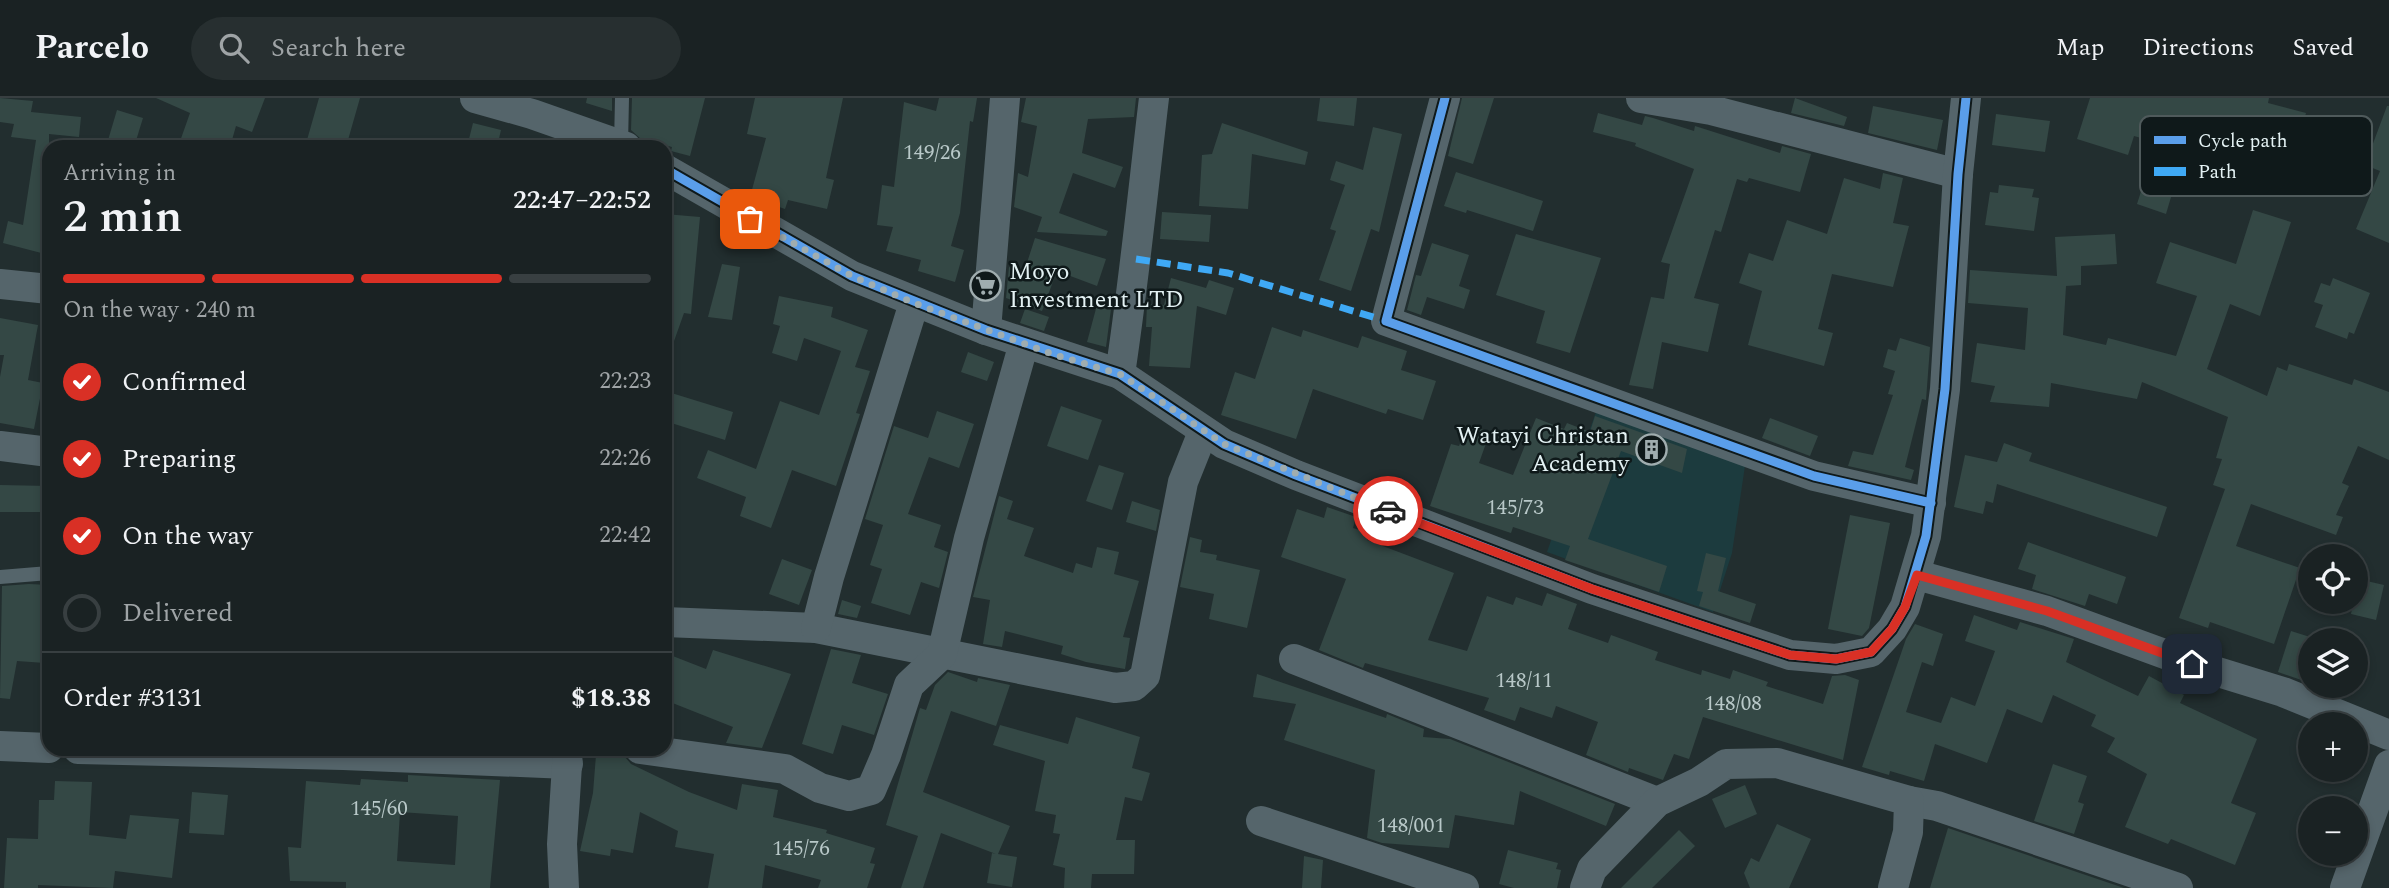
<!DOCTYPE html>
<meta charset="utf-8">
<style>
:root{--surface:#1a2223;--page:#272f30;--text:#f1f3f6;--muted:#9fa4a6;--line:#383f41;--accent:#d93025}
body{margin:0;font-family:Spectral,serif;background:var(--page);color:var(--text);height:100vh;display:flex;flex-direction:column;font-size:26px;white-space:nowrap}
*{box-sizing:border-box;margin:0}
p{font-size:23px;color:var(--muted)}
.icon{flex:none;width:38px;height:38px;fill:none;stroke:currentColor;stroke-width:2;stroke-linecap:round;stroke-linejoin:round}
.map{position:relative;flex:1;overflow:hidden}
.details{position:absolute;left:42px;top:42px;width:630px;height:616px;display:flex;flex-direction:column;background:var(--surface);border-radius:21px;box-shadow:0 4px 10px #0003,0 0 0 2px var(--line)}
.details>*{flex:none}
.tools{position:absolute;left:2298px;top:446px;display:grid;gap:14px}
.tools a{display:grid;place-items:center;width:70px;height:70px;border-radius:50%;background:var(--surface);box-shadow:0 4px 10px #0003,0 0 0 2px var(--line);font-size:35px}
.pin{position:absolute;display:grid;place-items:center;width:60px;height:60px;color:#fff;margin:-30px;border-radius:14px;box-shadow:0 4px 10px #0006}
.courier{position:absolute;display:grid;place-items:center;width:70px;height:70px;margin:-35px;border:5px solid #d93025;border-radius:50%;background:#fff;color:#222;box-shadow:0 2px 9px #0007}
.head em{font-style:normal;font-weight:600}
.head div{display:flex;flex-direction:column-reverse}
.head{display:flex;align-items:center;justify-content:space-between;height:119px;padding:0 21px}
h1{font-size:46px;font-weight:600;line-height:52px}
.bar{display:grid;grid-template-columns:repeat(4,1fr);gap:10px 7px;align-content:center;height:84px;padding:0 21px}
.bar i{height:9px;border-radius:5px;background:var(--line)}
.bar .current{background:var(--accent)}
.bar p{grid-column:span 4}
.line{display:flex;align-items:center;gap:18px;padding:0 21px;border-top:2px solid var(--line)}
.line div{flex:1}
ol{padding:0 21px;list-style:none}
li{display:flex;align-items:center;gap:21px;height:77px}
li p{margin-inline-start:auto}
li .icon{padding:7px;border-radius:50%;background:var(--accent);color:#fff;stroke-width:4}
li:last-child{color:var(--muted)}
li i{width:38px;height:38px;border:4px solid var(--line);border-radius:50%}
header{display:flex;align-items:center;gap:42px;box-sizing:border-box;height:98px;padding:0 35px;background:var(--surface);border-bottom:2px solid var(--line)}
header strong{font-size:33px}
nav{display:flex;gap:38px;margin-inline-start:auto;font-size:24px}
.search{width:490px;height:63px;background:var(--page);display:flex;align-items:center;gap:18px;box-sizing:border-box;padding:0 24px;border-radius:38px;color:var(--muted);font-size:26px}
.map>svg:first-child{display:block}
.built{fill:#1c3b3e}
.building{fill:#344845;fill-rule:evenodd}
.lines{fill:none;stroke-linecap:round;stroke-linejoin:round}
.service{stroke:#55656b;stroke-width:14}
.minor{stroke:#55656b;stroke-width:30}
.quiet{stroke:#3fa9f5;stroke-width:7;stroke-dasharray:14 7;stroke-linecap:butt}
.cycleway-casing{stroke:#0f191a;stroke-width:13}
.cycleway{stroke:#5a9eea;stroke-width:9}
.done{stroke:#a0adaf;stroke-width:7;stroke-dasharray:0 12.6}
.route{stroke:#d93025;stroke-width:9}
.labels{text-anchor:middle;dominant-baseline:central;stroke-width:5;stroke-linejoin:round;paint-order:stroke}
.number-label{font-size:21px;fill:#b8c8c8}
.poi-label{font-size:24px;fill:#e4f2f4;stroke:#0f191a;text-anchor:start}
.key{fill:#0f191a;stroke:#4f5a5b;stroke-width:2}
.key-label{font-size:19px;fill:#e4f2f4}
</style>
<header>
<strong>Parcelo</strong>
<div class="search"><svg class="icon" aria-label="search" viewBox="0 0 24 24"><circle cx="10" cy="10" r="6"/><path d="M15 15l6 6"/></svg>Search here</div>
<nav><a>Map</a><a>Directions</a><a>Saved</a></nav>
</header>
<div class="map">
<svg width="2389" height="790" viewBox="0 0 2389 790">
<rect width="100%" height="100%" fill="#222e2f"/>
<path class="built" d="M1597,311L1745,368L1732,455L1713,514L1547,454Z"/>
<g class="building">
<path d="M0,0L33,3L31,14L81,19L79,39L49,36V157L3,145L8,123L23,127L36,42L11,39L14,26L0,24Z"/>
<path d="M156,0H265L252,34L236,28L230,49H178L190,15Z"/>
<path d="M319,0H360L346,49H305Z"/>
<path d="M587,0H612V13L586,5Z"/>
<path d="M632,0H705L690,58L671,53L672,49L641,41L631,32Z"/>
<path d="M755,0H843L826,80L834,82L827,111L788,102L785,111L750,99L766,40L747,36Z"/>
<path d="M939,0H977L973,24L970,23L960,115L951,148L964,152L955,184L918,173L921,162L886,153L893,129L877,127L882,87L894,89L904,4L936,13Z"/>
<path d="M1026,0H1136L1134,19L1088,21L1082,55L1123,69L1115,90L1073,75L1059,115L1108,133L1106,138L1037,134L1042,119L1014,109L1018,75L1028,79L1037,28L1021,24Z"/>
<path d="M1320,0H1357L1354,28L1317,23Z"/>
<path d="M1462,0H1494L1473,66L1448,58Z"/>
<path d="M1795,0L1847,19L1844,28L1791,15Z"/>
<path d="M2090,0H2269L2268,5L2306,15L2300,37L2308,39L2299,76L2181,47L2180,51L2134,38L2128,57L2077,41Z"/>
<path d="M1873,8L1943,22L1937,52L1868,35Z"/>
<path d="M2387,8H2389V145L2356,131L2380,73L2365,67Z"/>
<path d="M117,12L143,20L134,49H106Z"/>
<path d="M1598,15L1642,27L1645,18L1653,20L1694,33L1695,28L1780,55L1782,48L1811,56L1800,94L1749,80L1747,84L1737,81L1721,134L1715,132L1694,200L1719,206L1708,254L1662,244L1653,291L1629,287L1651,199L1664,201L1670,166L1661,164L1694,71L1635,48L1636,45L1593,34Z"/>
<path d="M1996,16L2050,23L2045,54L1992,47Z"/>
<path d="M473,25L501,32L497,49H467Z"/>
<path d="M1222,25L1308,54L1305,67L1252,56L1248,111L1199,108L1202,57L1212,56Z"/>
<path d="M1373,29L1402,36L1379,134L1371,131L1351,193L1319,182L1336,133L1330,131L1345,87L1330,82L1336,63L1363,72Z"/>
<path d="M1456,74L1543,103L1533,133L1467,112L1466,115L1444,108Z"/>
<path d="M1883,75L1903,80L1893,125L1909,128L1893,189L1832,176L1818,231L1833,235L1824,268L1748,247L1762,193L1739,185L1749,155L1773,163L1787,122L1827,136L1844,80L1880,91Z"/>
<path d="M2145,81L2174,89L2166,116L2137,106Z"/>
<path d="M1999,87L2034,91L2032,99L2039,100L2034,133L1985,127L1990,94L1998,95Z"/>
<path d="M2253,112L2291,124L2260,218L2230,206L2207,271L2267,298L2277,269L2287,273L2289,266L2352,287L2354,281L2389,294V362L2358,348L2342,385L2349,388L2336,417L2343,419L2336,437L2251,406L2236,448L2300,470L2274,546L2210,524L2208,530L2179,520L2225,391L2213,387L2222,361L2216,360L2228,319L2142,284L2137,301L2051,285L2049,309L1990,304L1995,288L1971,284L1977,245L2025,252L2028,210L1968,205L1970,172L2057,178L2055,139L2115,136L2117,166L2081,168V187L2066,188L2063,237L2106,247L2108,240L2176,258L2197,198L2156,185L2170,144L2236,166Z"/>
<path d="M1162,114L1211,117L1209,144L1160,141Z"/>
<path d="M665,116L700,119L691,216L684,215L668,260H665Z"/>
<path d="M1516,136L1601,160L1570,255L1536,245L1545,213L1496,197Z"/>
<path d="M1035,140L1106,161L1097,188L1057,173L1042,213L1006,200L1009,169L1024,174Z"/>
<path d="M1432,145L1469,157L1459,188L1470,192L1464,211L1427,199L1421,217L1407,212L1416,177L1421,178Z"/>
<path d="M722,166L740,169L732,222L708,219Z"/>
<path d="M1171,180L1206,190L1209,182L1234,190L1226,217L1197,208L1190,270L1149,268L1152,229H1146L1147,206L1164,207Z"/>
<path d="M2333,180L2370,195L2354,236L2349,234L2347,241L2315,229L2323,207L2314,204L2321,185L2330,188Z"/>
<path d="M779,198L833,209L831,219L868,232L855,269L870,273L856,315L860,316L836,388L792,372L771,430L740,418L746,399L697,380L708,352L756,371L780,303L819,317L841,253L804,240L797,263L772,255L780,228L773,226Z"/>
<path d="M1097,207L1111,211L1106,249L1087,244Z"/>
<path d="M1025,211L1049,219L1044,233L1020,225Z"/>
<path d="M0,220L38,227L28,282L43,285L34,331L0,325V279L4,257H0Z"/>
<path d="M1272,229L1301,239L1303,232L1358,250L1362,238L1407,253L1401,272L1436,283L1423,322L1388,311L1386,316L1313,291L1296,341L1221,317L1235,274L1255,281Z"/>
<path d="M1900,240L1930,249L1926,302L1922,301L1905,369L1914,372L1911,382L1848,368L1853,353L1873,357L1893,297L1888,296L1895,273L1883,269L1888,251L1896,253Z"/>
<path d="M968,254L994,264L987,283L961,274Z"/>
<path d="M665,293L733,314L725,342L665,323Z"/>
<path d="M1061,308L1102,322L1088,362L1047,348Z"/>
<path d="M937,313L974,326L959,370L929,359L908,416L941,427L934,449L948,454L939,490L921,484L910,517L871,505L882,471L870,467L883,427L865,421L894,328L928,340Z"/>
<path d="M1595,318L1687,351L1682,375L1621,353L1588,441L1667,468L1659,494L1565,462L1570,448L1513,429L1511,435L1430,408L1451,346L1459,348L1467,327L1490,334L1479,365L1513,377L1536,320L1564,331L1567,325L1590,334Z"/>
<path d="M1770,320L1818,338L1810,358L1762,340Z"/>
<path d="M2004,345L2032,355L2029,363L2167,409L2157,439L1997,386L1993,405L1986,403L1983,416L1954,409L1965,357L1997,364Z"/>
<path d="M1099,367L1124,375L1112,412L1086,403Z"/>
<path d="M0,387L49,388V414H0Z"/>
<path d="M999,398L1013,403L1007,421L1034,430L1024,458L1073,475L1076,465L1092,470L1097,449L1119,454L1114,476L1139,483L1123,539L1130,540L1125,571L1086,564L1061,556L1063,548L1005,533L1002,549L983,546L990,502L973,499Z"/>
<path d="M1132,403L1160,412L1156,433L1126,424Z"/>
<path d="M1327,409L1356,419L1353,430L1369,435L1367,442L1454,475L1428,542L1467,553L1487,498L1513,507L1516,499L1542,508L1547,495L1577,506L1568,531L1608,545L1611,537L1658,554L1655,562L1701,577L1702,572L1730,581L1733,572L1768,584L1766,588L1823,606L1832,578L1845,577L1859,582L1843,662L1703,619L1689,661L1674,656L1663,682L1629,670L1628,674L1586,657L1598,624L1556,608L1552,620L1520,609L1515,623L1484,612L1489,600L1365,565L1363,570L1319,552L1346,481L1281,459L1297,411L1324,420Z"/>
<path d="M1850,417L1890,425L1869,530L1862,538L1828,531Z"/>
<path d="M1190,439L1202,442L1200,454L1217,457L1216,462L1260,472L1247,530L1209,521L1214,496L1180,489Z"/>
<path d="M2028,444L2126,479L2117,506L2089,496L2085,508L2032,491L2036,477L2018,471Z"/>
<path d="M1706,455L1726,460L1718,493L1756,506L1750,525L1699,508L1703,494L1697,493Z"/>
<path d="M782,461L812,472L799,507L769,496Z"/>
<path d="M2358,481L2384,487L2376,522L2351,516Z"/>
<path d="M29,486L49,487L45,565L17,563L10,601L0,600L2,488Z"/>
<path d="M842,502L861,508L857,520L838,516Z"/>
<path d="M1974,517L2017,532L2020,524L2074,541L2066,564L2138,598L2149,578L2184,597L2180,605L2257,641L2231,705L2256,715L2235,767L2171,741L2168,746L2125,729L2147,676L2107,654L2115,640L2091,628L2096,617L2053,597L2042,625L2007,611L1987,665L1935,646L1924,683L1890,673L1889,677L1862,669L1906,541L1915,526L1943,536L1933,568L1922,564L1906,614L1941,625L1951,599L1975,608L1995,553L1965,543Z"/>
<path d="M2291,533L2310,539V585L2278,574Z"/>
<path d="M831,551L861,557L852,585L888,596L874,637L842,627L833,656L802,646Z"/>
<path d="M713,552L791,576L762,650L726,645L733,629L665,602V555L706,571Z"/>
<path d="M948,574L977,584L978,580L1010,587L996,628L951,613L923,694L1010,728L998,756L1017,759L1012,789L987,785L992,755L996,756L941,735L923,790H901L918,738L886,727L920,610L926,612L935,587Z"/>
<path d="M1257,576L1386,620L1387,616L1424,631L1423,639L1450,641L1615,706L1606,728L1520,693L1514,727L1455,717L1449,750L1382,745L1367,740L1375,672L1284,642L1296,606L1253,599Z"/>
<path d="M1076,619L1140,639L1132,670L1150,675L1142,703L1125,699L1116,742H1135L1134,776H1092L1091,790H1064L1065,770L1053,767L1060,736L1053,735L1056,717L1035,713L1045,663L993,647L1000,627L1068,646Z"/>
<path d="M596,657L625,659L631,666L689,694L737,712L742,686L778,692L773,719L827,732L826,735L875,750L870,765L875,766L867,790H818L821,782L765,767L762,790H708L714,756L675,749L678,733L640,714L633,755L611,751L610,758L580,753L593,695Z"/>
<path d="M2053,666L2087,678L2078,704L2084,706L2074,736L2034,723Z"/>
<path d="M408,677L500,682L490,790H346V784L290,783L288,749L301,750L306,683L360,687L361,681L408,684ZM400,714L458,718L455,767L397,763Z"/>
<path d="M55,683L92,684L89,737L126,741L130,717L179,721L172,780L115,773L113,790L38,787V790H4L7,740L38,741L39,702H54Z"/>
<path d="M1745,687L1757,716L1725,730L1712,701Z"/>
<path d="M192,694L228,697L224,737L189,735Z"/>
<path d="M1777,726L1811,741L1789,790H1750L1744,775L1751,760L1759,764Z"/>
<path d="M1948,730L2124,790H1930Z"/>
<path d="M1679,732L1695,748L1652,790H1621Z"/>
<path d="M1508,752L1558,765L1556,771L1561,772L1557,790H1514L1499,786Z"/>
<path d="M1304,758L1323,762L1321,790H1302Z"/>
</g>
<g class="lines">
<g class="service">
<path d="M621,47L622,0"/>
<path d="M0,479L49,475"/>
</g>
<g class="minor">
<path d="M475,0L532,16L626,49"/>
<path d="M1445,0L1386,223L1814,378L1931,405"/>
<path d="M1641,0L1711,12L1958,76"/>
<path d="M665,71L852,178L986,232L1120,276L1224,346L1296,377L1592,491L1790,557L1836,561L1871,554L1892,531L1905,509L1926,438L1945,291L1958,76L1966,0"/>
<path d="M0,186L49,191"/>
<path d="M986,232L1005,0"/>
<path d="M1120,276C1134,184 1143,92 1154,0"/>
<path d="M0,348L49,354"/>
<path d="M1917,477L2047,513L2192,566L2283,594L2389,637"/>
<path d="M665,524L816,530L1115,590L1134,588L1145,578L1183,384L1203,334"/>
<path d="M816,530L829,479L914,205"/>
<path d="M1294,561L1657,704"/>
<path d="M0,648L49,650"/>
<path d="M78,651L343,657L568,666"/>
<path d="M640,651L785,671L820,690L849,698L871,692L886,657L909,587L942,556L969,440L1024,245"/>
<path d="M1909,703L1937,708L2178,790"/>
<path d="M1261,723L1464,790"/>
<path d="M564,790L562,746L568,651"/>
<path d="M1585,790L1592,771L1657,704L1699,684L1726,666L1777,665L1909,703L1908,734L1893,790"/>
<path d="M2345,790L2389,667"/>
</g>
<path class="quiet" d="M1136,161L1228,175L1386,223"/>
<defs>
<g id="cycleway">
<path d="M1445,0L1386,223L1814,378L1931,405"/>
<path d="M665,71L852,178L986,232L1120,276L1224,346L1296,377L1592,491L1790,557L1836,561L1871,554L1892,531L1905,509L1926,438L1945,291L1958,76L1966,0"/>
</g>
</defs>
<use href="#cycleway" class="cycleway-casing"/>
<use href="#cycleway" class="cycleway"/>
</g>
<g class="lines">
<path class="done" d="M750,121L852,178L914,205L1055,257L1120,276L1224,346L1388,413"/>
<path class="route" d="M1388,413L1592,491L1790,557L1836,561L1871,554L1892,531L1905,509L1917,477L2047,513L2192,566"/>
</g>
<defs>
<symbol id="supermarket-ring" viewBox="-11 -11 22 22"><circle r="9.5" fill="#0f191a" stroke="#a0adaf" stroke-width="1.5"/><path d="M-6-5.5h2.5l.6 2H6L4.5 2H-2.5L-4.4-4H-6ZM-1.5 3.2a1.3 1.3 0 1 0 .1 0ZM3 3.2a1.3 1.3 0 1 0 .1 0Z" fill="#a0adaf"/></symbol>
<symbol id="building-ring" viewBox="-11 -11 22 22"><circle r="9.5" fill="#0f191a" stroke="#a0adaf" stroke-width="1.5"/><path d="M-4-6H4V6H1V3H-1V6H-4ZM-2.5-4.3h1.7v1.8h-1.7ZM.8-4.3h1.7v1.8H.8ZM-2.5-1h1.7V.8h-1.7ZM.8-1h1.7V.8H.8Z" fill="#a0adaf"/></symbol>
</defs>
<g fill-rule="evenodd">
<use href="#supermarket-ring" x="968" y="170" width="35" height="35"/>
<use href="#building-ring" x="1634" y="334" width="35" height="35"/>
</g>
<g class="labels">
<g class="number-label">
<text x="932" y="55">149/26</text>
<text x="1515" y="410">145/73</text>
<text x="1524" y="583">148/11</text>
<text x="1733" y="606">148/08</text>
<text x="379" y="711">145/60</text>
<text x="1411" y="728">148/001</text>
<text x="801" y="751">145/76</text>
</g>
<g class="poi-label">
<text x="1009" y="174">Moyo<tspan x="1009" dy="28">Investment LTD</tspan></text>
<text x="1629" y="338" text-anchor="end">Watayi Christan<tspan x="1629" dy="28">Academy</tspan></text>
</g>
</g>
<rect x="2140" y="18" width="232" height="80" rx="10" class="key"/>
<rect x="2154" y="38" width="32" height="8" fill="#5a9eea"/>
<rect x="2154" y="69" width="32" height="9" fill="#3fa9f5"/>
<g class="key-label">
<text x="2198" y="49">Cycle path</text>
<text x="2198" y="80">Path</text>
</g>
</svg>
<div class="tools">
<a><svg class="icon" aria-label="locate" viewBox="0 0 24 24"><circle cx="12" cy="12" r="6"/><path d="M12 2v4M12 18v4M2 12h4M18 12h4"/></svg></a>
<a><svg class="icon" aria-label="layers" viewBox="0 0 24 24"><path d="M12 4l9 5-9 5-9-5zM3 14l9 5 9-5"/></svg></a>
<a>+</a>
<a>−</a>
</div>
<div class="pin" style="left:750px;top:121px;background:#ea580c"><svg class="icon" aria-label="bag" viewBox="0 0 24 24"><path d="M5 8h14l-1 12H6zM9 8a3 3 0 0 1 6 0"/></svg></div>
<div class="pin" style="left:2192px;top:566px;background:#1f2937"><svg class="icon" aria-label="home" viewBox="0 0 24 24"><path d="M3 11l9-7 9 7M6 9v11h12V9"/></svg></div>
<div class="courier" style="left:1388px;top:413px"><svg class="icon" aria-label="car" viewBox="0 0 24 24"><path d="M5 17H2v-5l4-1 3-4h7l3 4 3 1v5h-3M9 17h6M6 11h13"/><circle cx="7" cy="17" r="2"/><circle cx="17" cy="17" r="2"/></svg></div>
<section class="details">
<div class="head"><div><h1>2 min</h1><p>Arriving in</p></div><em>22:47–22:52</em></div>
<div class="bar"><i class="current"></i><i class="current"></i><i class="current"></i><i></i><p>On the way · 240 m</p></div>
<ol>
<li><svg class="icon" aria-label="check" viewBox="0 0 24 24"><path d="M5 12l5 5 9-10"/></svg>Confirmed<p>22:23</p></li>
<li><svg class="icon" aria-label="check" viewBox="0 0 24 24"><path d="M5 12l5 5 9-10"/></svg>Preparing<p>22:26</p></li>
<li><svg class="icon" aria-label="check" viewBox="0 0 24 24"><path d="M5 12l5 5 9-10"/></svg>On the way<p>22:42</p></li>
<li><i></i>Delivered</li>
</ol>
<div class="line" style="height:91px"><div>Order #3131</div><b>$18.38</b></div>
</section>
</div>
